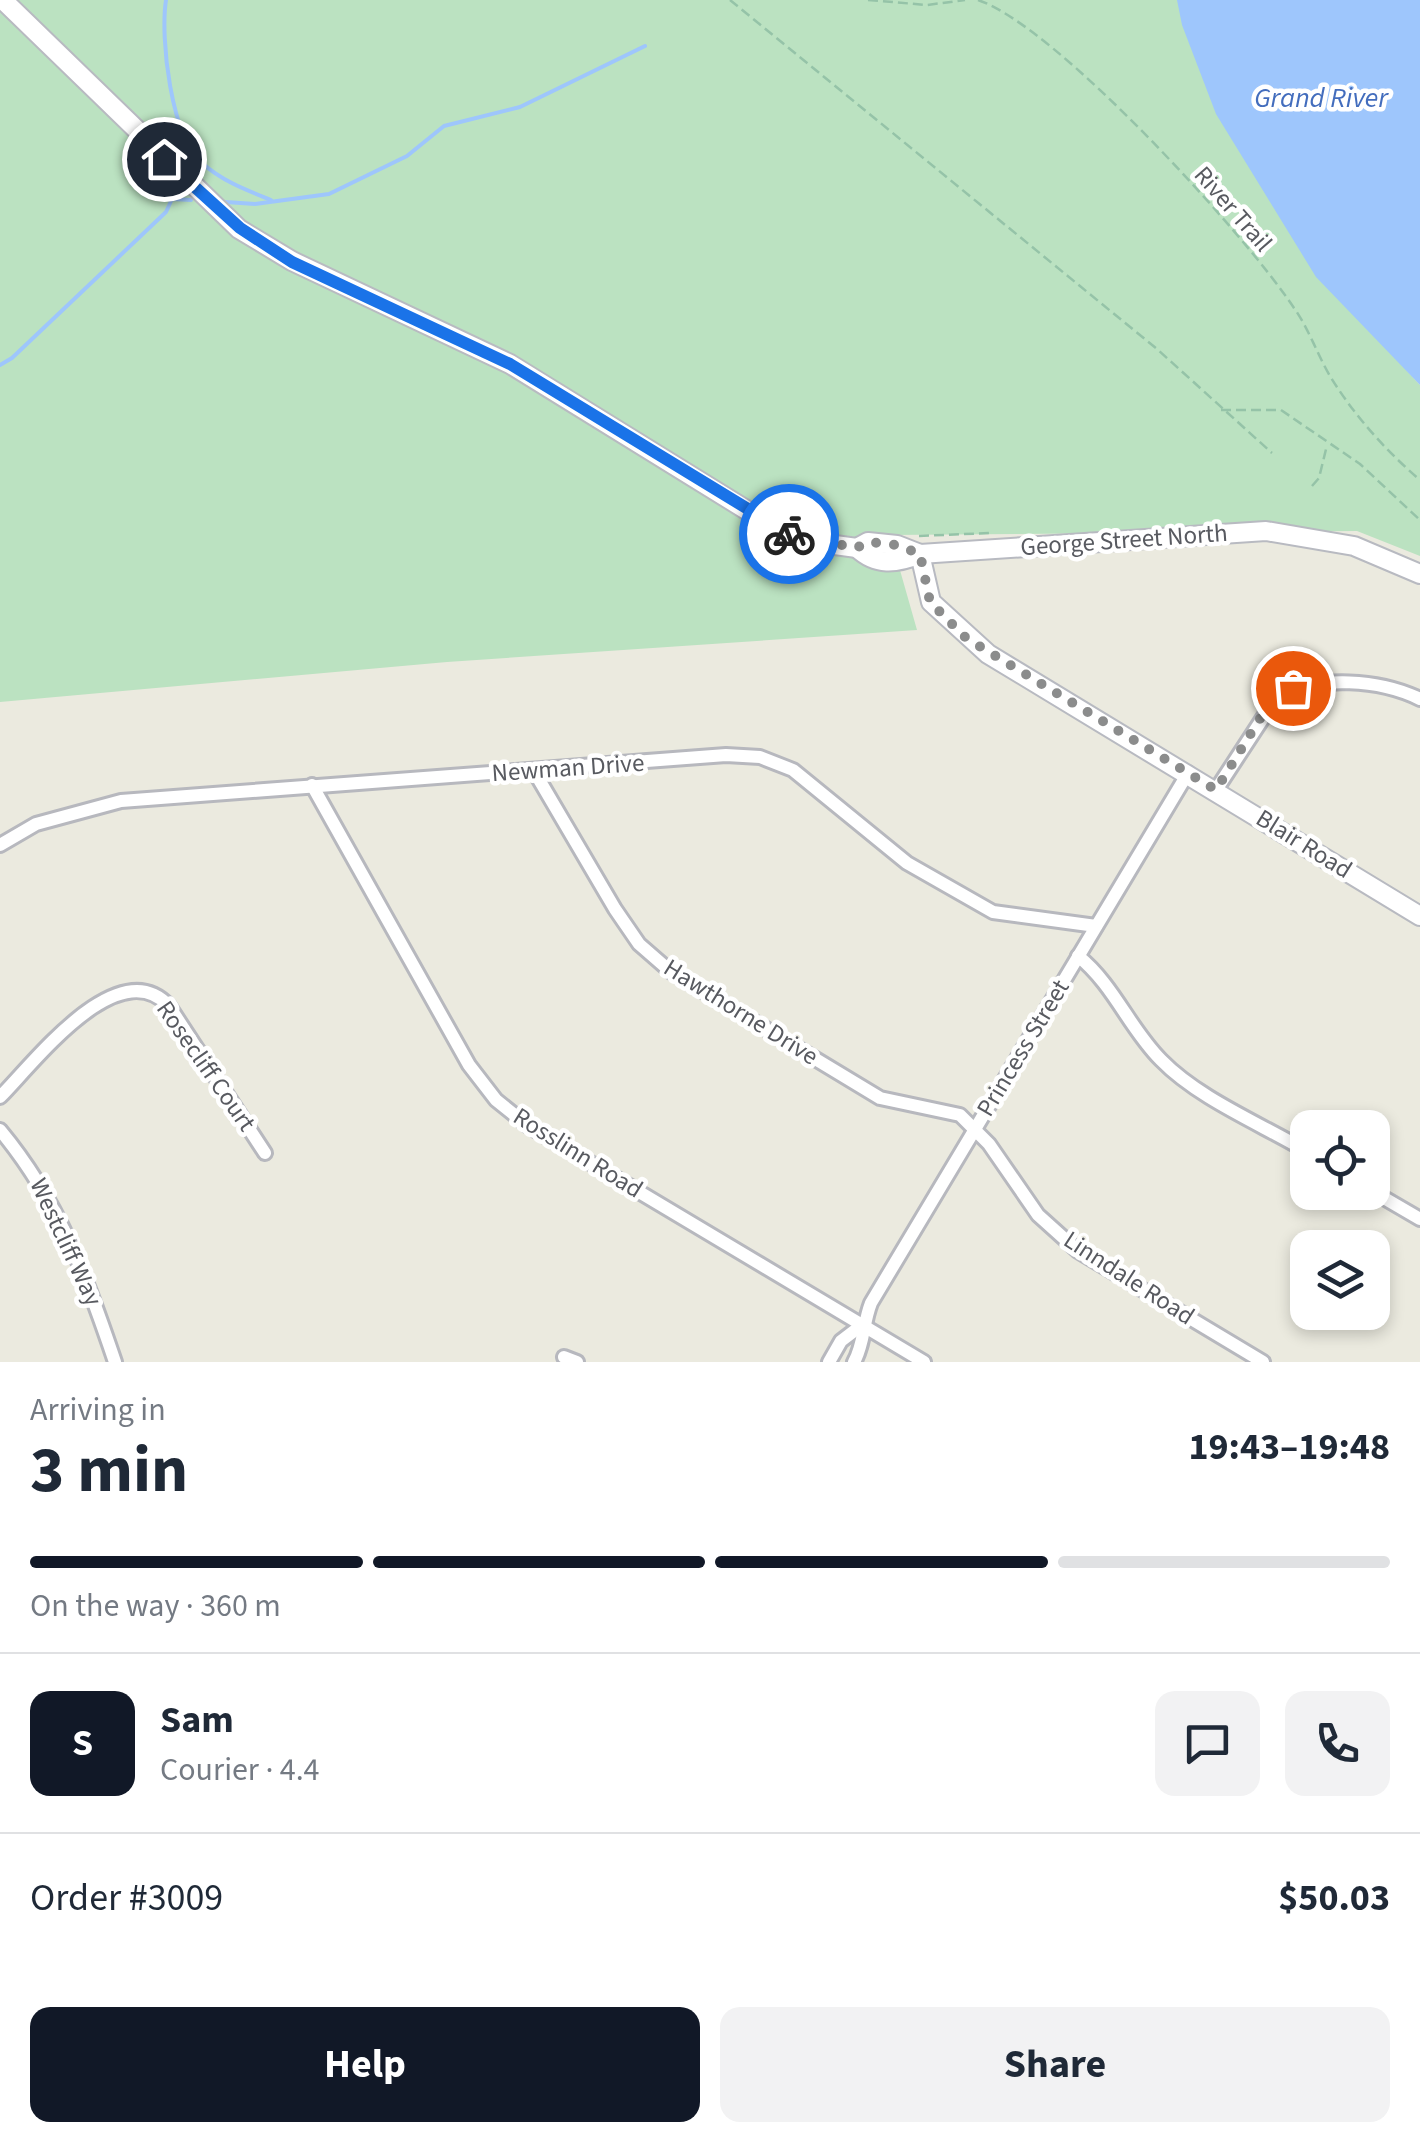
<!DOCTYPE html>
<meta charset="utf-8">
<style>
:root{--surface:#fff;--page:#f2f2f3;--text:#1f2937;--muted:#747a83;--line:#e0e1e3;--accent:#111827}
body{margin:0;font-family:"Source Sans 3",sans-serif;background:var(--page);color:var(--text);height:100vh;display:flex;flex-direction:column;font-size:38px;white-space:nowrap}
*{box-sizing:border-box;margin:0}
p{font-size:32px;color:var(--muted)}
.icon{flex:none;width:55px;height:55px;fill:none;stroke:currentColor;stroke-width:2;stroke-linecap:round;stroke-linejoin:round}
.map{position:relative;height:1362px;overflow:hidden}
.drawer{display:flex;flex-direction:column;background:var(--surface);flex:1}
.drawer>*{flex:none}
.buttons{position:absolute;left:1290px;top:1110px;display:grid;gap:20px}
.buttons a{display:grid;place-items:center;width:100px;height:100px;border-radius:20px;background:var(--surface);box-shadow:0 5px 15px #0003;font-size:50px}
.pin{position:absolute;display:grid;place-items:center;width:85px;height:85px;color:#fff;margin:-42px;border:5px solid #fff;border-radius:50%;box-shadow:0 2px 10px #0007}
.courier{position:absolute;display:grid;place-items:center;width:100px;height:100px;margin:-50px;border:8px solid #1a73e8;border-radius:50%;background:#fff;color:#222;box-shadow:0 2px 12px #0007}
.headline em{font-style:normal;font-weight:700}
.headline div{display:flex;flex-direction:column-reverse}
.headline{display:flex;align-items:center;justify-content:space-between;height:170px;padding:0 30px}
h1{font-size:65px;font-weight:700;line-height:75px}
.bar{display:grid;grid-template-columns:repeat(4,1fr);gap:15px 10px;align-content:center;height:120px;padding:0 30px}
.bar i{height:12px;border-radius:8px;background:var(--line)}
.bar .current{background:var(--accent)}
.bar p{grid-column:span 4}
.line{display:flex;align-items:center;gap:25px;padding:0 30px;border-top:2px solid var(--line)}
.line div{flex:1}
.round{display:grid;place-items:center;flex:none;width:105px;height:105px;border-radius:20px;background:var(--page)}
.button{display:flex;gap:20px;margin-top:auto;padding:20px 30px}
.button a{flex:1;height:115px;border-radius:20px;background:var(--accent);color:#fff;font-size:40px;font-weight:700;line-height:115px;text-align:center}
.button a+a{background:var(--page);color:var(--text)}
.map>svg:first-child{display:block}
.green{fill:#bbe2c1}
.water{fill:#9ec6fc}
.lines{fill:none;stroke-linecap:round;stroke-linejoin:round}
.stream{stroke:#9ec6fc;stroke-width:4}
.street-casing{stroke:#b7b8be;stroke-width:18}
.secondary-casing{stroke:#b8bac1;stroke-width:22}
.path{stroke:#95c3a8;stroke-width:2.5;stroke-dasharray:10 5;stroke-linecap:butt}
.street{stroke:#fff;stroke-width:12}
.secondary{stroke:#fff;stroke-width:18}
.done{stroke:#8b8c8c;stroke-width:10;stroke-dasharray:0 18}
.route{stroke:#1a73e8;stroke-width:12}
.labels{text-anchor:middle;dominant-baseline:central;stroke-width:9;stroke-linejoin:round;paint-order:stroke}
.street-label{font-size:25px;fill:#585a60;stroke:#fff}
.water-label{font-size:28px;font-style:italic;fill:#436dbd;stroke:#fff}
</style>
<div class="map">
<svg width="1420" height="1362" viewBox="0 0 1420 1362">
<rect width="100%" height="100%" fill="#ebeadf"/>
<path class="green" d="M0,0H1239L1407,371L1420,385V556L1357,531L890,535L917,630L447,662L0,702Z"/>
<path class="water" d="M1177,0H1420V385L1316,277L1216,114L1182,25Z"/>
<g class="lines">
<g class="stream">
<path d="M166,0C160,38 171,137 202,163C222,181 246,190 271,200"/>
<path d="M226,202L255,204L329,194L407,156L444,126L520,107L645,46"/>
<path d="M0,365L12,358L166,212L172,199L191,200"/>
</g>
<defs>
<g id="street">
<path d="M534,771L615,909L639,944L670,971L880,1098L960,1115L989,1144L1038,1215L1078,1251L1263,1362"/>
<path d="M312,785L469,1065L496,1100L527,1125L924,1362"/>
<path d="M1216,790L1278,695C1320,676 1379,679 1420,699"/>
<path d="M0,845L36,824L121,801L726,755L760,757L793,770L907,863L993,912L1096,926"/>
<path d="M1078,956C1114,985 1129,1028 1161,1060C1199,1099 1261,1124 1308,1152"/>
<path d="M0,1097C34,1063 118,951 169,1006L265,1153"/>
<path d="M0,1130C59,1201 86,1276 115,1362"/>
<path d="M1372,1191L1420,1219"/>
<path d="M564,1357L577,1362"/>
<path d="M829,1362L841,1341L862,1325"/>
<path d="M854,1362C864,1345 863,1323 871,1303L1188,773"/>
</g>
<g id="secondary">
<path d="M3,0L239,229L292,261L510,364L782,532L820,543L857,548L868,542L897,545L920,554"/>
<path d="M857,548C876,566 896,564 920,554L1266,531L1354,546L1420,574"/>
<path d="M920,554L931,602L988,654L1420,916"/>
</g>
</defs>
<use href="#street" class="street-casing"/>
<use href="#secondary" class="secondary-casing"/>
<g class="path">
<path d="M730,0L1157,349L1272,453"/>
<path d="M868,0L927,5L965,0"/>
<path d="M978,0C1057,27 1245,234 1294,308C1309,329 1317,354 1330,376C1353,414 1386,451 1420,480"/>
<path d="M1221,410H1281L1360,464L1420,520"/>
<path d="M1312,486L1319,478L1327,445"/>
<path d="M919,536L990,533"/>
</g>
<use href="#street" class="street"/>
<use href="#secondary" class="secondary"/>
</g>
<g class="lines">
<path class="done" d="M789,534L856,548L868,542L897,545L920,554L930,602L966,638L1216,790L1269,704L1293,688"/>
<path class="route" d="M164,159L240,228L292,262L510,364L789,534"/>
</g>
<g class="labels">
<g class="street-label">
<text transform="translate(1233 209) rotate(49)">River Trail</text>
<text transform="translate(1124 540) rotate(-4)">George Street North</text>
<text transform="translate(568 768) rotate(-4)">Newman Drive</text>
<text transform="translate(1304 844) rotate(32)">Blair Road</text>
<text transform="translate(741 1012) rotate(32)">Hawthorne Drive</text>
<text transform="translate(1023 1048) rotate(-59)">Princess Street</text>
<text transform="translate(206 1066) rotate(55)">Rosecliff Court</text>
<text transform="translate(578 1153) rotate(32)">Rosslinn Road</text>
<text transform="translate(66 1242) rotate(65)">Westcliff Way</text>
<text transform="translate(1129 1278) rotate(33)">Linndale Road</text>
</g>
<g class="water-label">
<text x="1321" y="98">Grand River</text>
</g>
</g>
</svg>
<div class="buttons">
<a><svg class="icon" aria-label="locate" viewBox="0 0 24 24"><circle cx="12" cy="12" r="6"/><path d="M12 2v4M12 18v4M2 12h4M18 12h4"/></svg></a>
<a><svg class="icon" aria-label="layers" viewBox="0 0 24 24"><path d="M12 4l9 5-9 5-9-5zM3 14l9 5 9-5"/></svg></a>
</div>
<div class="pin" style="left:1293px;top:688px;background:#ea580c"><svg class="icon" aria-label="bag" viewBox="0 0 24 24"><path d="M5 8h14l-1 12H6zM9 8a3 3 0 0 1 6 0"/></svg></div>
<div class="pin" style="left:164px;top:159px;background:#1f2937"><svg class="icon" aria-label="home" viewBox="0 0 24 24"><path d="M3 11l9-7 9 7M6 9v11h12V9"/></svg></div>
<div class="courier" style="left:789px;top:534px"><svg class="icon" aria-label="bike" viewBox="0 0 24 24"><circle cx="6" cy="16" r="4"/><circle cx="18" cy="16" r="4"/><path d="M6 16l4-8h5l3 8M10 8l3 8H6M13 5h3"/></svg></div>
</div>
<section class="drawer">
<div class="headline"><div><h1>3 min</h1><p>Arriving in</p></div><em>19:43–19:48</em></div>
<div class="bar"><i class="current"></i><i class="current"></i><i class="current"></i><i></i><p>On the way · 360 m</p></div>
<div class="line" style="height:180px"><b class="round" style="background:var(--accent);color:#fff">S</b><div><b>Sam</b><p>Courier · 4.4</p></div><a class="round"><svg class="icon" aria-label="chat" viewBox="0 0 24 24"><path d="M4 5h16v11H9l-5 4z"/></svg></a><a class="round"><svg class="icon" aria-label="phone" viewBox="0 0 24 24"><path d="M5 4h4l2 5-3 2q2 4 5 5l2-3 5 2v4C11 20 4 13 5 4z"/></svg></a></div>
<div class="line" style="height:130px"><div>Order #3009</div><b>$50.03</b></div>
<div class="button"><a>Help</a><a>Share</a></div>
</section>
